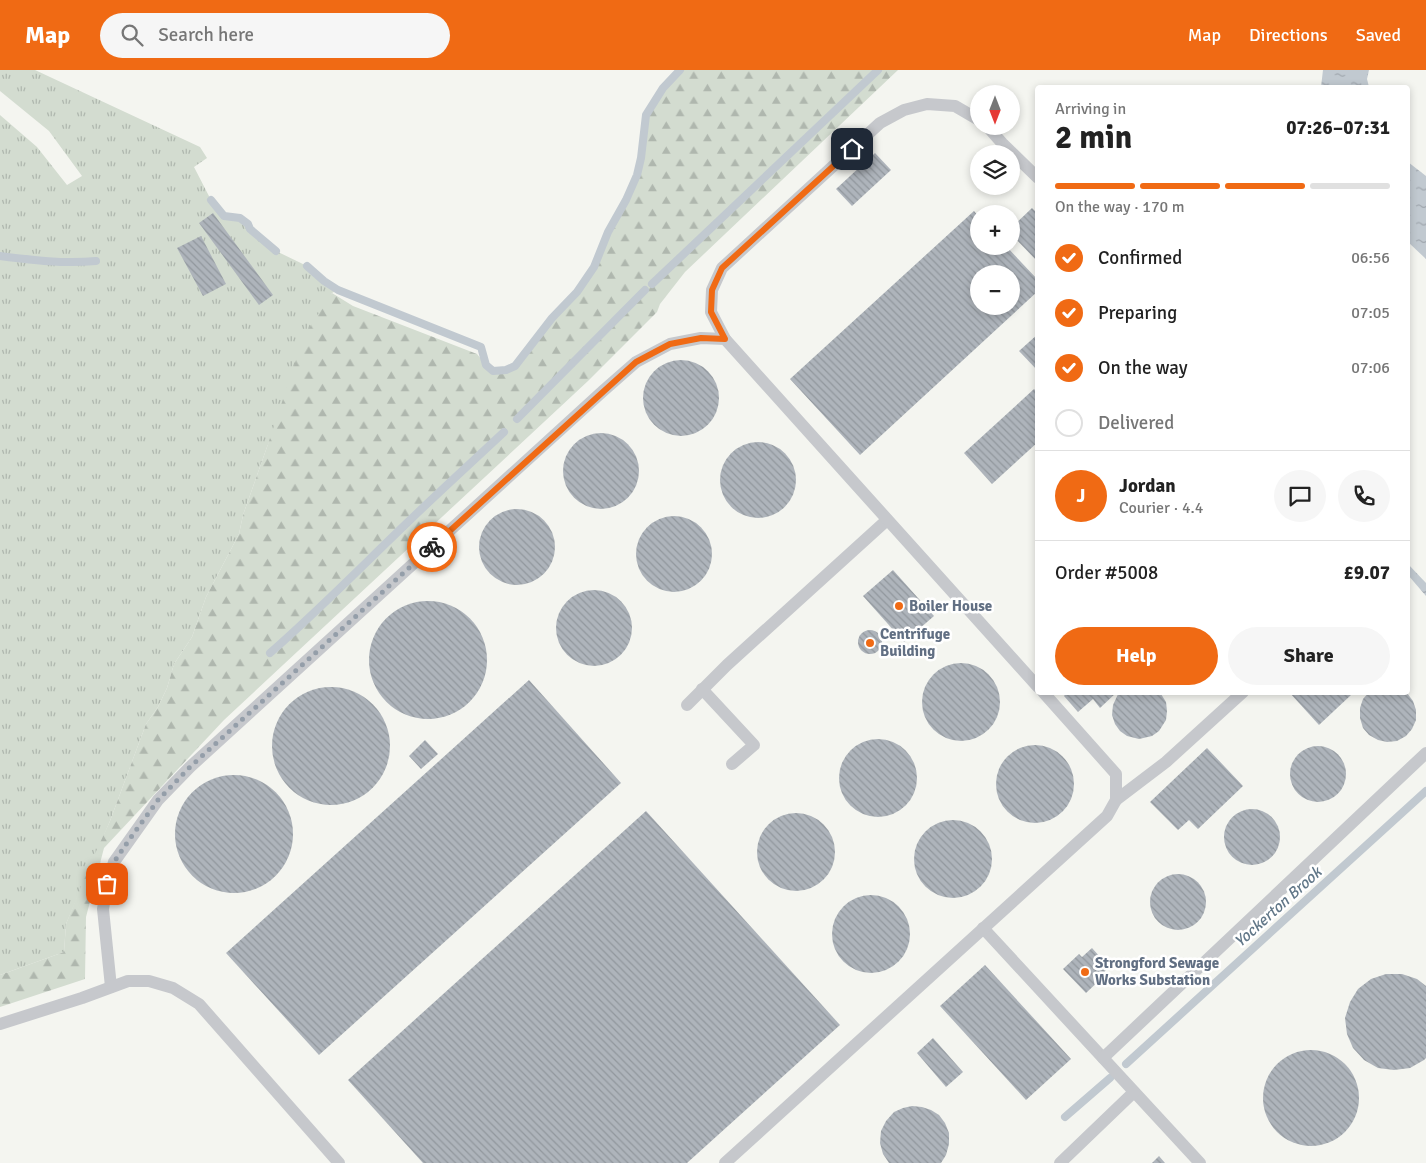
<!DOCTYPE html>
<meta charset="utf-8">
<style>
:root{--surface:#fff;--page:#f6f6f6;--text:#222;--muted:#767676;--line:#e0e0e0;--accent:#f06a14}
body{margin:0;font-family:Signika,sans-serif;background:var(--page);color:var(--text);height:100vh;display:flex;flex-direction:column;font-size:19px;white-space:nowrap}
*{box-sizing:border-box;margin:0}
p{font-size:16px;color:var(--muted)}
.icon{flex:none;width:28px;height:28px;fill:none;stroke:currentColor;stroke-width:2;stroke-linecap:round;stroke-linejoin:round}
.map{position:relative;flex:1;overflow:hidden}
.panel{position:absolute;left:1035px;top:15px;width:375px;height:610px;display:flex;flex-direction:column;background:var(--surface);border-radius:5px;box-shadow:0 2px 8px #0003}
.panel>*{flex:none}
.needle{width:32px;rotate:180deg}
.tools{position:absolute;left:970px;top:15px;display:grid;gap:10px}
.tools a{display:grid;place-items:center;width:50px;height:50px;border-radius:50%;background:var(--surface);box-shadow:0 2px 8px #0003;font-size:25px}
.pin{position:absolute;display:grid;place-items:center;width:42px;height:42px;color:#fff;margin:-21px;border-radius:10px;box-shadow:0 2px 8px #0006}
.courier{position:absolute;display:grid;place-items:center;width:50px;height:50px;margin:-25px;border:4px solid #f06a14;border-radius:50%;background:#fff;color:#222;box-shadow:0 1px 6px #0007}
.head em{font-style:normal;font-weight:700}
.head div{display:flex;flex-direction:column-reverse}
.head{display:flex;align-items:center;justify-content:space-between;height:85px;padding:0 20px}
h1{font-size:32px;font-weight:700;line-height:38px}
.bar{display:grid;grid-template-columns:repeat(4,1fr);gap:8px 5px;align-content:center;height:60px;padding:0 20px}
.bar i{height:6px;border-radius:4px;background:var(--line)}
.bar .selected{background:var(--accent)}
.bar p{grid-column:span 4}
.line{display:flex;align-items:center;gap:12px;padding:0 20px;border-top:1px solid var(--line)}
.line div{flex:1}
.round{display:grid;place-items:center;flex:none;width:52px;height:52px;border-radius:26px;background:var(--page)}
ol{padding:0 20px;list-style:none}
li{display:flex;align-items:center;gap:15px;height:55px}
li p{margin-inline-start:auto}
li .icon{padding:5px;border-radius:50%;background:var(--accent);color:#fff;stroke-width:4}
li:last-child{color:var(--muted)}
li i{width:28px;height:28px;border:2px solid var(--line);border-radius:50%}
.action{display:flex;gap:10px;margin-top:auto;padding:10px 20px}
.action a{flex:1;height:58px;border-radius:30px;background:var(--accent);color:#fff;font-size:20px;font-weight:700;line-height:58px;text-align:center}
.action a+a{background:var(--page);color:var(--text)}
header{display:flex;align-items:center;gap:30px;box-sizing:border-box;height:70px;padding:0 25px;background:var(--accent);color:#fff}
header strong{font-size:24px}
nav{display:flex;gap:28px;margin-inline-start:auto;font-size:18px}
.search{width:350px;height:45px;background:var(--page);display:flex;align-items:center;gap:12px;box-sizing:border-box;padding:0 18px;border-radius:28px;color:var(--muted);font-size:19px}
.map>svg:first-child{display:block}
.grass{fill:url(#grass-tufts)}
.forest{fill:url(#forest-firs)}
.water{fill:url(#water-ripples)}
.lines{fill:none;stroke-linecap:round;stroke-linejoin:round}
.stream{stroke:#c1c9d0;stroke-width:8}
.building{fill:url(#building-back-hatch);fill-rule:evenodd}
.lane{stroke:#c6c8cc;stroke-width:12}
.done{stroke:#949ea9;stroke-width:5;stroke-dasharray:0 9}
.route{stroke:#f06a14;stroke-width:6}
.poi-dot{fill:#f06a14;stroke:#fff;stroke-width:2}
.labels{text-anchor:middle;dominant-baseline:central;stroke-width:5;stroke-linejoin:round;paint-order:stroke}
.poi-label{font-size:15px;font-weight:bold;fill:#616f83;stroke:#fff;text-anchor:start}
.water-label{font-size:16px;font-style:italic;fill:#617788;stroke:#fff}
</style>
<header>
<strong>Map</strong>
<div class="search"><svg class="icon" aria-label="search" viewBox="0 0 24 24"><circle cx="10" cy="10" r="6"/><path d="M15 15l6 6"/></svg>Search here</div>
<nav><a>Map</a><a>Directions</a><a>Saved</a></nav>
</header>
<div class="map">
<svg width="1426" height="1093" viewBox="0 0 1426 1093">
<defs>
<pattern id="grass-tufts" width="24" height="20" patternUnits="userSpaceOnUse" patternTransform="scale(1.25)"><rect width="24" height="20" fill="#d3dcd0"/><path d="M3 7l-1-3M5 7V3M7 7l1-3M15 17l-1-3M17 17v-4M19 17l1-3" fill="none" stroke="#afb7ae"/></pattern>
<pattern id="forest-firs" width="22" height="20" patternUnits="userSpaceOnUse" patternTransform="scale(1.25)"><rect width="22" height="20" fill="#d3dcd0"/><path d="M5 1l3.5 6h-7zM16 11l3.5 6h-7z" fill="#afb7ae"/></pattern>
<pattern id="water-ripples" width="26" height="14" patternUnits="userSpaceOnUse" patternTransform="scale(1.25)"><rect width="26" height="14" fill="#c1c9d0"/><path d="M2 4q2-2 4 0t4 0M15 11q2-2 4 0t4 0" fill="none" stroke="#a0a7ae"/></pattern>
<pattern id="building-back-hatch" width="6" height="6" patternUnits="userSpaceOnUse" patternTransform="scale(1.25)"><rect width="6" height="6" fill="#aeb4bb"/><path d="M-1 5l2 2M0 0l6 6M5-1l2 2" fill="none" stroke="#91979d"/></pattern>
</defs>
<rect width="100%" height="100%" fill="#f4f5f0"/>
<path class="grass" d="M0,0H35L200,77L207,88L194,97L211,130L224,145L240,148L248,154L250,160L276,181L307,196L324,211L338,220L332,223L267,377L243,445L239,464L206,527L192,567L174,594L167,618L158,637L146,654L110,751L66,854L64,882L0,905V45L37,77L67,115L82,106L49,61L0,21Z"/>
<path class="forest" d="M679,0H898L685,202L660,234L657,242L588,311L224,650L104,778L86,847L85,909L0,937V905L64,882L66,854L88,799L110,751L146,654L158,637L167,618L174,594L192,567L206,527L239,464L243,445L267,377L304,266L332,223L353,236L477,284L486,295L493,301L506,300L515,296L552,248L577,222L594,197L608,162L626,130L637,105L641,88L646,45L663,18Z"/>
<g class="water">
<path d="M1323,0H1369L1367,9L1369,17H1321Z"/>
<path d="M1408,92L1426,106V189L1408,172Z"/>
<path d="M1408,494L1426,513V526L1408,505Z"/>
</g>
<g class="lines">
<g class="stream">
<path d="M211,130L224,146L240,148L248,154L250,159L276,181"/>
<path d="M0,186C32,190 63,194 96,191"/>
<path d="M307,196L324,211L338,220L481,277L486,295L493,301L506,300L515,296L552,248L577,222L594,197L608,162L626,130L637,105L641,88L646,45L663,18L680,0"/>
<path d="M652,214L878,0"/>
<path d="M517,349L645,220"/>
<path d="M270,583C318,541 363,495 409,451C440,421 472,392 504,362"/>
<path d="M1126,994L1426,721"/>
<path d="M1065,1047L1110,1008"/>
</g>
</g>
<g class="building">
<path d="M875,83L891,100L852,136L836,119Z"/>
<path d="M1032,138L1038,144V192L1011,164V158Z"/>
<path d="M974,141L979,147V176H1006L1038,210V221L860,385L790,309ZM979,204H1011V236H979Z"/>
<path d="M213,143L273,225L259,235L199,153Z"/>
<path d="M201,166L226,214L203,226L177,178Z"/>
<path d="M1038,264V301L1019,281Z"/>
<circle cx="681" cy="328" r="38"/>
<path d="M1034,319L1038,323V372L992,414L964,383Z"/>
<circle cx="601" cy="401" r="38"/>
<circle cx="758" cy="410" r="38"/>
<circle cx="517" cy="477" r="38"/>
<circle cx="674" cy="484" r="38"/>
<path d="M893,500L934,546L904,572L863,526Z"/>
<circle cx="594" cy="558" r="38"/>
<circle cx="428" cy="590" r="59"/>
<circle cx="870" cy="572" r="12"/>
<circle cx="961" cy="632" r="39"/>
<path d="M529,610L621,713L319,985L226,883Z"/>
<circle cx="331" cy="676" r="59"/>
<path d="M1067,622H1117L1100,638L1093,629L1078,642L1064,626Z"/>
<path d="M1119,622H1159L1161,624L1166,632L1167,641L1166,650L1159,661L1152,666L1139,669L1127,666L1120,661L1115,654L1112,645L1113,635Z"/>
<path d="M1289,622H1349L1351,625L1319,655Z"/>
<path d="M1369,622L1407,623L1413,631L1416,640V650L1412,659L1406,666L1397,671L1387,672L1378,670L1369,665L1363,658L1360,648V638L1363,629Z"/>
<circle cx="878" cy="708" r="39"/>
<path d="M425,670L438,684L421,699L409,686Z"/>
<circle cx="1035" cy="714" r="39"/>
<circle cx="1318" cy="704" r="28"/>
<path d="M1207,678L1243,716L1198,759L1189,750L1178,760L1150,732Z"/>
<circle cx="234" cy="764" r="59"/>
<circle cx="1252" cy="767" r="28"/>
<path d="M646,741L840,955L687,1093H423L348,1010Z"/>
<circle cx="796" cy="782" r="39"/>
<circle cx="953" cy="789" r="39"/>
<circle cx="1178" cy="832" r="28"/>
<circle cx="871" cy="864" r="39"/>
<path d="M1092,878L1109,897L1101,905L1103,907L1086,923L1063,899L1079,884L1082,887Z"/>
<path d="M985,895L1071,989L1026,1030L940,936Z"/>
<path d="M1386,904H1402L1417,909L1426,916V988L1424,990L1410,998L1394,1000L1378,998L1364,990L1353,978L1347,964L1345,948L1350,932L1358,919L1371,909Z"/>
<path d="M933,968L963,1002L946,1017L917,983Z"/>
<circle cx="1311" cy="1028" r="48"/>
<path d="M912,1036L922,1037L931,1040L939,1045L945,1053L949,1063V1074L946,1085L941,1093H889L883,1084L880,1073L881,1061L886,1051L894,1042L903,1038Z"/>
<path d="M1159,1086L1165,1093H1152Z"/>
</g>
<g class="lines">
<g class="lane">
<path d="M987,56L1002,73L1038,108"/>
<path d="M725,269L711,242L712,220L722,198L880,53L904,40L927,34L955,36L979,50"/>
<path d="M702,619L754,675L732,694"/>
<path d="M687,635L727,595L887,450"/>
<path d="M1116,730L1166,692L1243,622"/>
<path d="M983,858L1200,1093"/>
<path d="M111,917L103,839L107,815L114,792L158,730L190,697L603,321L636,292L670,274L701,268L725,269L1038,617"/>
<path d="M0,954L82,928L128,911H149L173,918L199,934L339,1093"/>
<path d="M1103,988L1426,683"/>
<path d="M725,1093L1107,746L1116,730V704L1043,622"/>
<path d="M1060,1093L1134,1022"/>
</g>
</g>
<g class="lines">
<path class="done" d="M107,814L114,792L129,770L158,730L190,697L432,477"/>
<path class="route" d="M432,477L636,292L670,274L701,268L725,269L711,242L712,220L722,198L852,79"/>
</g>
<g class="poi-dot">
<circle cx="899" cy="536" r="5"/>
<circle cx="870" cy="573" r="5"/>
<circle cx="1085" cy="902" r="5"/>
</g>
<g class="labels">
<g class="poi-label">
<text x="909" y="536">Boiler House</text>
<text x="880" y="564">Centrifuge<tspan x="880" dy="17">Building</tspan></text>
<text x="1095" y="893">Strongford Sewage<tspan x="1095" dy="17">Works Substation</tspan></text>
</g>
<g class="water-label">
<text transform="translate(1278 837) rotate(-42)">Yockerton Brook</text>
</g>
</g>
</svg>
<div class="tools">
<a><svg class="needle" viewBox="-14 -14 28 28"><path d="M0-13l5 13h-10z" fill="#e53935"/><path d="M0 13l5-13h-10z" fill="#767676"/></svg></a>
<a><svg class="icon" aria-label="layers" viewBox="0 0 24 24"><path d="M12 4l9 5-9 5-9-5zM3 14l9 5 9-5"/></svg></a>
<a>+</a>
<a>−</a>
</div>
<div class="pin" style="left:107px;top:814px;background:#ea580c"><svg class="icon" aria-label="bag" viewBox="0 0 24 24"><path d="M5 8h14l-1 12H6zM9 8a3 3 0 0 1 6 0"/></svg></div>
<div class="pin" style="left:852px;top:79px;background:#1f2937"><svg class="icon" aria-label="home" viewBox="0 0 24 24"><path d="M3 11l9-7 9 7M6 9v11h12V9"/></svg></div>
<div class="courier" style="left:432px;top:477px"><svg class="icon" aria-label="bike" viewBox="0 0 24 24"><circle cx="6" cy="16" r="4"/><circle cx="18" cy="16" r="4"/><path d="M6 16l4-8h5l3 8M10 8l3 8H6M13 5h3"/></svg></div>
<section class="panel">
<div class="head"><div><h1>2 min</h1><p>Arriving in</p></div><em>07:26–07:31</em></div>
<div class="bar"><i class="selected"></i><i class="selected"></i><i class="selected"></i><i></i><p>On the way · 170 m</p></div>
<ol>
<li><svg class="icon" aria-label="check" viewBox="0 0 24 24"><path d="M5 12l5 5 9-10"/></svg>Confirmed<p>06:56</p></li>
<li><svg class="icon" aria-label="check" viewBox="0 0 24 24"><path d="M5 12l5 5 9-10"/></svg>Preparing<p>07:05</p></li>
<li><svg class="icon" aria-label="check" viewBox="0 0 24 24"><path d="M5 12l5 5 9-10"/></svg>On the way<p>07:06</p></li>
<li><i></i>Delivered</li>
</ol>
<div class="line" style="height:90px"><b class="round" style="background:var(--accent);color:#fff">J</b><div><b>Jordan</b><p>Courier · 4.4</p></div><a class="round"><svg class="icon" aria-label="chat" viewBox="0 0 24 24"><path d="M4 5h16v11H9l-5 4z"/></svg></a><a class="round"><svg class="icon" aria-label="phone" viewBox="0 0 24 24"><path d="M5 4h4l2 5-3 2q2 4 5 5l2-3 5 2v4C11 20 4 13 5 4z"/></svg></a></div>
<div class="line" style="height:65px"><div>Order #5008</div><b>£9.07</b></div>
<div class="action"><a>Help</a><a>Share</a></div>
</section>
</div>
